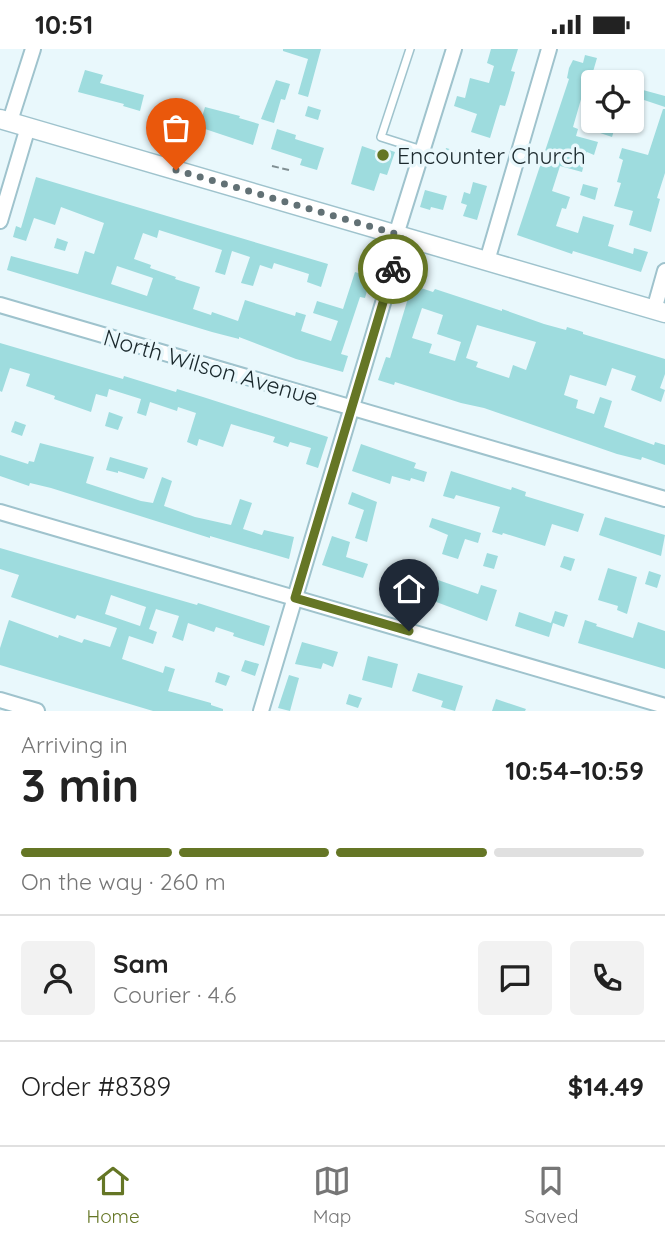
<!DOCTYPE html>
<meta charset="utf-8">
<style>
:root{--surface:#fff;--page:#f2f2f2;--text:#222;--muted:#767676;--line:#e0e0e0;--accent:#657625}
body{margin:0;font-family:Quicksand,sans-serif;background:var(--page);color:var(--text);height:100vh;display:flex;flex-direction:column;font-size:26px;white-space:nowrap}
*{box-sizing:border-box;margin:0}
p{font-size:23px;color:var(--muted)}
.icon{flex:none;width:38px;height:38px;fill:none;stroke:currentColor;stroke-width:2;stroke-linecap:round;stroke-linejoin:round}
.map{position:relative;height:662px;overflow:hidden}
.panel{display:flex;flex-direction:column;background:var(--surface);flex:1}
.panel>*{flex:none}
.buttons{position:absolute;left:581px;top:21px;display:grid;gap:14px}
.buttons a{display:grid;place-items:center;width:63px;height:63px;border-radius:7px;background:var(--surface);box-shadow:0 2px 5px #0004;font-size:35px}
.pin{position:absolute;display:grid;place-items:center;width:60px;height:60px;color:#fff;margin:-72px -30px;border-radius:50% 50% 50% 0;rotate:-45deg;box-shadow:0 0 7px #0007}
.pin .icon{rotate:45deg}
.courier{position:absolute;display:grid;place-items:center;width:70px;height:70px;margin:-35px;border:5px solid #657625;border-radius:50%;background:#fff;color:#222;box-shadow:0 2px 9px #0007}
.summary em{font-style:normal;font-weight:700}
.summary div{display:flex;flex-direction:column-reverse}
.summary{display:flex;align-items:center;justify-content:space-between;height:119px;padding:0 21px}
h1{font-size:46px;font-weight:700;line-height:52px}
.bar{display:grid;grid-template-columns:repeat(4,1fr);gap:10px 7px;align-content:center;height:84px;padding:0 21px}
.bar i{height:9px;border-radius:5px;background:var(--line)}
.bar .current{background:var(--accent)}
.bar p{grid-column:span 4}
.line{display:flex;align-items:center;gap:18px;padding:0 21px;border-top:2px solid var(--line)}
.line div{flex:1}
.round{display:grid;place-items:center;flex:none;width:74px;height:74px;border-radius:7px;background:var(--page)}
.status{display:flex;justify-content:space-between;align-items:center;height:49px;padding:0 35px;background:var(--surface);direction:ltr}
.status svg{height:19px;fill:currentColor}
.menu{display:flex;justify-content:space-around;align-items:center;height:98px;border-top:2px solid var(--line);background:var(--surface);font-size:19px;color:var(--muted)}
.menu a{display:grid;justify-items:center;gap:4px}
.menu .current{color:var(--accent)}
.map>svg:first-child{display:block}
.building{fill:#9edcde;fill-rule:evenodd}
.lines{fill:none;stroke-linecap:round;stroke-linejoin:round}
.service-casing{stroke:#9fc3cd;stroke-width:10}
.minor-casing{stroke:#9fc3cd;stroke-width:18}
.tertiary-casing{stroke:#9fc3cd;stroke-width:21}
.path{stroke:#808f93;stroke-width:2;stroke-dasharray:7 3.5;stroke-linecap:butt}
.service{stroke:#fff;stroke-width:7}
.minor{stroke:#fff;stroke-width:14}
.tertiary{stroke:#fff;stroke-width:18}
.done{stroke:#627175;stroke-width:7;stroke-dasharray:0 12.6}
.route{stroke:#657625;stroke-width:9}
.poi-dot{fill:#657625;stroke:#e9f8fc;stroke-width:2.5}
.labels{text-anchor:middle;dominant-baseline:central;stroke-width:7;stroke-linejoin:round;paint-order:stroke}
.poi-label{font-size:23px;fill:#1a282c;stroke:#e9f8fc;text-anchor:start}
.street-label{font-size:23px;fill:#1a282c;stroke:#e9f8fc}
</style>
<div class="status"><b>10:51</b><svg viewBox="0 0 49 12"><path d="M0 12V9h3v3zM5 12V6h3v6zM10 12V3h3v9zM15 12V0h3v12zM26 1h20v11H26zM47 4h2v5h-2z"/></svg></div>
<div class="map">
<svg width="665" height="662" viewBox="0 0 665 662">
<rect width="100%" height="100%" fill="#e9f8fc"/>
<g class="building">
<path d="M283,0H321L308,48L298,45L308,10L283,2Z"/>
<path d="M491,0H518L511,22L515,23L509,44L505,57L500,56L490,89L471,83L477,65L454,57L457,47L465,49L470,29L489,34L494,17L487,14Z"/>
<path d="M585,6L597,9L590,33H586L573,78L578,80L576,87L598,93L594,106L587,103L582,123L560,117L552,142L570,148L566,160L562,159L556,177L578,184L583,167L614,176L608,197L633,205L634,199L648,203L641,223L573,202L572,205L517,186L569,30L567,29L569,19L573,11L583,14Z"/>
<path d="M85,21L103,26L100,34L144,46L140,62L123,57L124,55L78,43Z"/>
<path d="M276,31L290,35L285,51L281,50L274,74L261,70Z"/>
<path d="M632,38L665,47V58L644,51L642,56L632,53Z"/>
<path d="M308,57L321,61L318,71L305,67Z"/>
<path d="M205,58L240,67L239,69L259,75L253,96L199,78Z"/>
<path d="M663,60H665V124L657,149L660,150L651,183L629,176L633,162L614,157L621,134L617,133L623,111L619,109L622,99L648,106Z"/>
<path d="M601,72H617L612,88L597,83Z"/>
<path d="M277,80L296,86L295,90L324,99L317,121L300,116L302,110L271,100Z"/>
<path d="M362,97L382,104L383,99L395,103L387,126L380,124L374,142L351,135Z"/>
<path d="M446,99L460,103L456,116L443,112Z"/>
<path d="M36,128L328,215L321,238L307,233L309,225L274,214L272,220L260,216L253,237L241,234L250,208L232,202L225,226L215,223L222,201L159,181L157,189L143,184L134,210L151,216L150,219L176,228L175,230L200,238L193,260L211,266L212,263L238,272L245,251L295,267L296,263L306,266L301,282L331,292L338,272L313,264L317,252L343,260L355,223L371,228L365,249L360,248L341,305L348,307L343,323L296,310L239,288V290L212,283L7,221L11,207L78,225L85,202L94,205L104,174L61,158L55,176L34,169L26,192L13,188L16,177L21,179ZM117,217L153,229L147,247L111,235Z"/>
<path d="M473,133L487,137L477,171L463,167L467,156L461,154L464,143L470,145Z"/>
<path d="M583,135L598,139L595,151L580,146Z"/>
<path d="M425,141L447,147L443,161L431,158L430,161L420,158Z"/>
<path d="M57,189L68,193L65,202L54,199Z"/>
<path d="M412,236L433,243L435,240L502,262V260L544,275L566,281L567,278L583,283V285L665,310V325L660,339L665,341L661,353L631,341L636,327L612,319L606,337L570,326L564,346L578,351L576,359L594,365L600,348L612,352L604,378L654,396L655,393L665,396V416L642,408L641,411L617,405L484,359L461,354L395,333L394,336L378,331L386,308L390,309ZM422,259L443,266L437,285L461,293L455,312L429,304L432,295L412,289ZM477,276L536,293L526,321L513,316L509,329L476,318L478,313L466,309Z"/>
<path d="M0,294L123,330L124,327L176,343L177,340L203,348L328,388L318,419L306,415L311,399L290,393L288,398L273,393L275,388L231,375L223,398L199,390L197,397L187,393L196,364L178,358L177,362L150,353L146,367L137,364L141,350L109,340L107,348L96,345L91,363L54,350L55,347L26,337L30,325L10,319L2,343L0,342Z"/>
<path d="M109,363L123,368L118,381L105,377Z"/>
<path d="M15,372L26,376L22,387L11,383Z"/>
<path d="M40,394L94,408L86,434L141,452L153,454L162,428L172,432L164,457L195,468L231,476L240,450L252,454L243,480L262,486L264,481L294,488L289,510L210,487V489L51,439L30,434L29,437L0,427V406L28,415L29,412L34,413Z"/>
<path d="M361,395L416,414L414,419L427,423L424,433L411,429L410,432L392,427L390,435L352,422Z"/>
<path d="M110,408L148,419L144,430L118,422V424L106,421Z"/>
<path d="M451,422L511,441L512,438L526,443L525,447L584,465L578,483L552,475L545,497L503,484L502,486L492,483L500,458L456,446L454,450L443,447Z"/>
<path d="M352,443L377,453L367,493L355,489L364,461L348,455Z"/>
<path d="M605,468L665,486L661,507L599,486Z"/>
<path d="M432,469L481,484L478,494L465,490L458,510L442,505L448,486L429,478Z"/>
<path d="M332,487L350,493L346,508L368,515L363,529L322,516Z"/>
<path d="M0,499L197,556L198,554L270,577L264,597L233,587L234,584L216,578L214,583L188,574L183,592L172,588L179,567L159,561L156,560L149,580L157,583L153,595L129,587L122,610L163,624L165,617L175,620L168,642L211,654V656L223,660V662H153L0,616V599L9,571L58,589L59,586L82,594L84,590L110,598L117,579L77,566L75,570L11,548L19,526L0,520ZM111,546L146,558L140,577L105,565Z"/>
<path d="M487,504L498,507L494,520L483,517Z"/>
<path d="M564,507L575,510L571,522L560,518Z"/>
<path d="M395,513L414,519L416,513L426,516L422,531L407,527L403,542L388,537Z"/>
<path d="M608,519L637,528L627,565L617,561L618,557L598,551Z"/>
<path d="M649,522L661,526L657,539L645,535Z"/>
<path d="M438,531L478,545L481,536L497,541L487,572L431,551Z"/>
<path d="M555,562L568,566L564,578L553,574L549,588L515,577L519,563L551,574Z"/>
<path d="M585,571L597,575L596,577L633,589L638,573L665,582V620L578,594Z"/>
<path d="M302,593L338,603L333,618L323,614L321,620L295,615Z"/>
<path d="M368,607L398,615L392,639L362,631Z"/>
<path d="M245,611L259,615L255,627L241,622Z"/>
<path d="M218,623L230,627L226,637L215,633Z"/>
<path d="M418,624L463,637L455,662L441,658L443,652L412,642Z"/>
<path d="M289,626L299,629L290,662L278,659Z"/>
<path d="M349,645L362,649L358,659L346,655Z"/>
<path d="M496,650L526,660L525,662H492Z"/>
</g>
<g class="lines">
<defs>
<path id="service" d="M410,0L381,88L422,101"/>
<g id="minor">
<path d="M10,72L33,0"/>
<path d="M0,172L28,78"/>
<path d="M396,186L454,0"/>
<path d="M487,212L549,0"/>
<path d="M0,256L665,450"/>
<path d="M654,261L665,222"/>
<path d="M0,463L665,657"/>
<path d="M0,651L37,662"/>
<path d="M261,662L403,187"/>
</g>
<path id="tertiary" d="M0,70L665,264"/>
</defs>
<use href="#service" class="service-casing"/>
<use href="#minor" class="minor-casing"/>
<use href="#tertiary" class="tertiary-casing"/>
<path class="path" d="M272,117L289,121"/>
<use href="#service" class="service"/>
<use href="#minor" class="minor"/>
<use href="#tertiary" class="tertiary"/>
</g>
<g class="lines">
<path class="done" d="M176,121L403,187L393,220"/>
<path class="route" d="M393,220L295,549L409,582"/>
</g>
<circle class="poi-dot" cx="383" cy="106" r="7"/>
<g class="labels">
<g class="poi-label">
<text x="397" y="106">Encounter Church</text>
</g>
<g class="street-label">
<text transform="translate(211 318) rotate(16)">North Wilson Avenue</text>
</g>
</g>
</svg>
<div class="buttons">
<a><svg class="icon" aria-label="locate" viewBox="0 0 24 24"><circle cx="12" cy="12" r="6"/><path d="M12 2v4M12 18v4M2 12h4M18 12h4"/></svg></a>
</div>
<div class="pin" style="left:176px;top:121px;background:#ea580c"><svg class="icon" aria-label="bag" viewBox="0 0 24 24"><path d="M5 8h14l-1 12H6zM9 8a3 3 0 0 1 6 0"/></svg></div>
<div class="pin" style="left:409px;top:582px;background:#1f2937"><svg class="icon" aria-label="home" viewBox="0 0 24 24"><path d="M3 11l9-7 9 7M6 9v11h12V9"/></svg></div>
<div class="courier" style="left:393px;top:220px"><svg class="icon" aria-label="bike" viewBox="0 0 24 24"><circle cx="6" cy="16" r="4"/><circle cx="18" cy="16" r="4"/><path d="M6 16l4-8h5l3 8M10 8l3 8H6M13 5h3"/></svg></div>
</div>
<section class="panel">
<div class="summary"><div><h1>3 min</h1><p>Arriving in</p></div><em>10:54–10:59</em></div>
<div class="bar"><i class="current"></i><i class="current"></i><i class="current"></i><i></i><p>On the way · 260 m</p></div>
<div class="line" style="height:126px"><a class="round"><svg class="icon" aria-label="person" viewBox="0 0 24 24"><circle cx="12" cy="8" r="4"/><path d="M4 21q1-7 8-7t8 7"/></svg></a><div><b>Sam</b><p>Courier · 4.6</p></div><a class="round"><svg class="icon" aria-label="chat" viewBox="0 0 24 24"><path d="M4 5h16v11H9l-5 4z"/></svg></a><a class="round"><svg class="icon" aria-label="phone" viewBox="0 0 24 24"><path d="M5 4h4l2 5-3 2q2 4 5 5l2-3 5 2v4C11 20 4 13 5 4z"/></svg></a></div>
<div class="line" style="height:91px"><div>Order #8389</div><b>$14.49</b></div>
</section>
<nav class="menu">
<a class="current"><svg class="icon" aria-label="home" viewBox="0 0 24 24"><path d="M3 11l9-7 9 7M6 9v11h12V9"/></svg>Home</a>
<a><svg class="icon" aria-label="map" viewBox="0 0 24 24"><path d="M3 6l6-2 6 2 6-2v14l-6 2-6-2-6 2zM9 4v14M15 6v14"/></svg>Map</a>
<a><svg class="icon" aria-label="saved" viewBox="0 0 24 24"><path d="M7 4h10v16l-5-4-5 4z"/></svg>Saved</a>
</nav>
